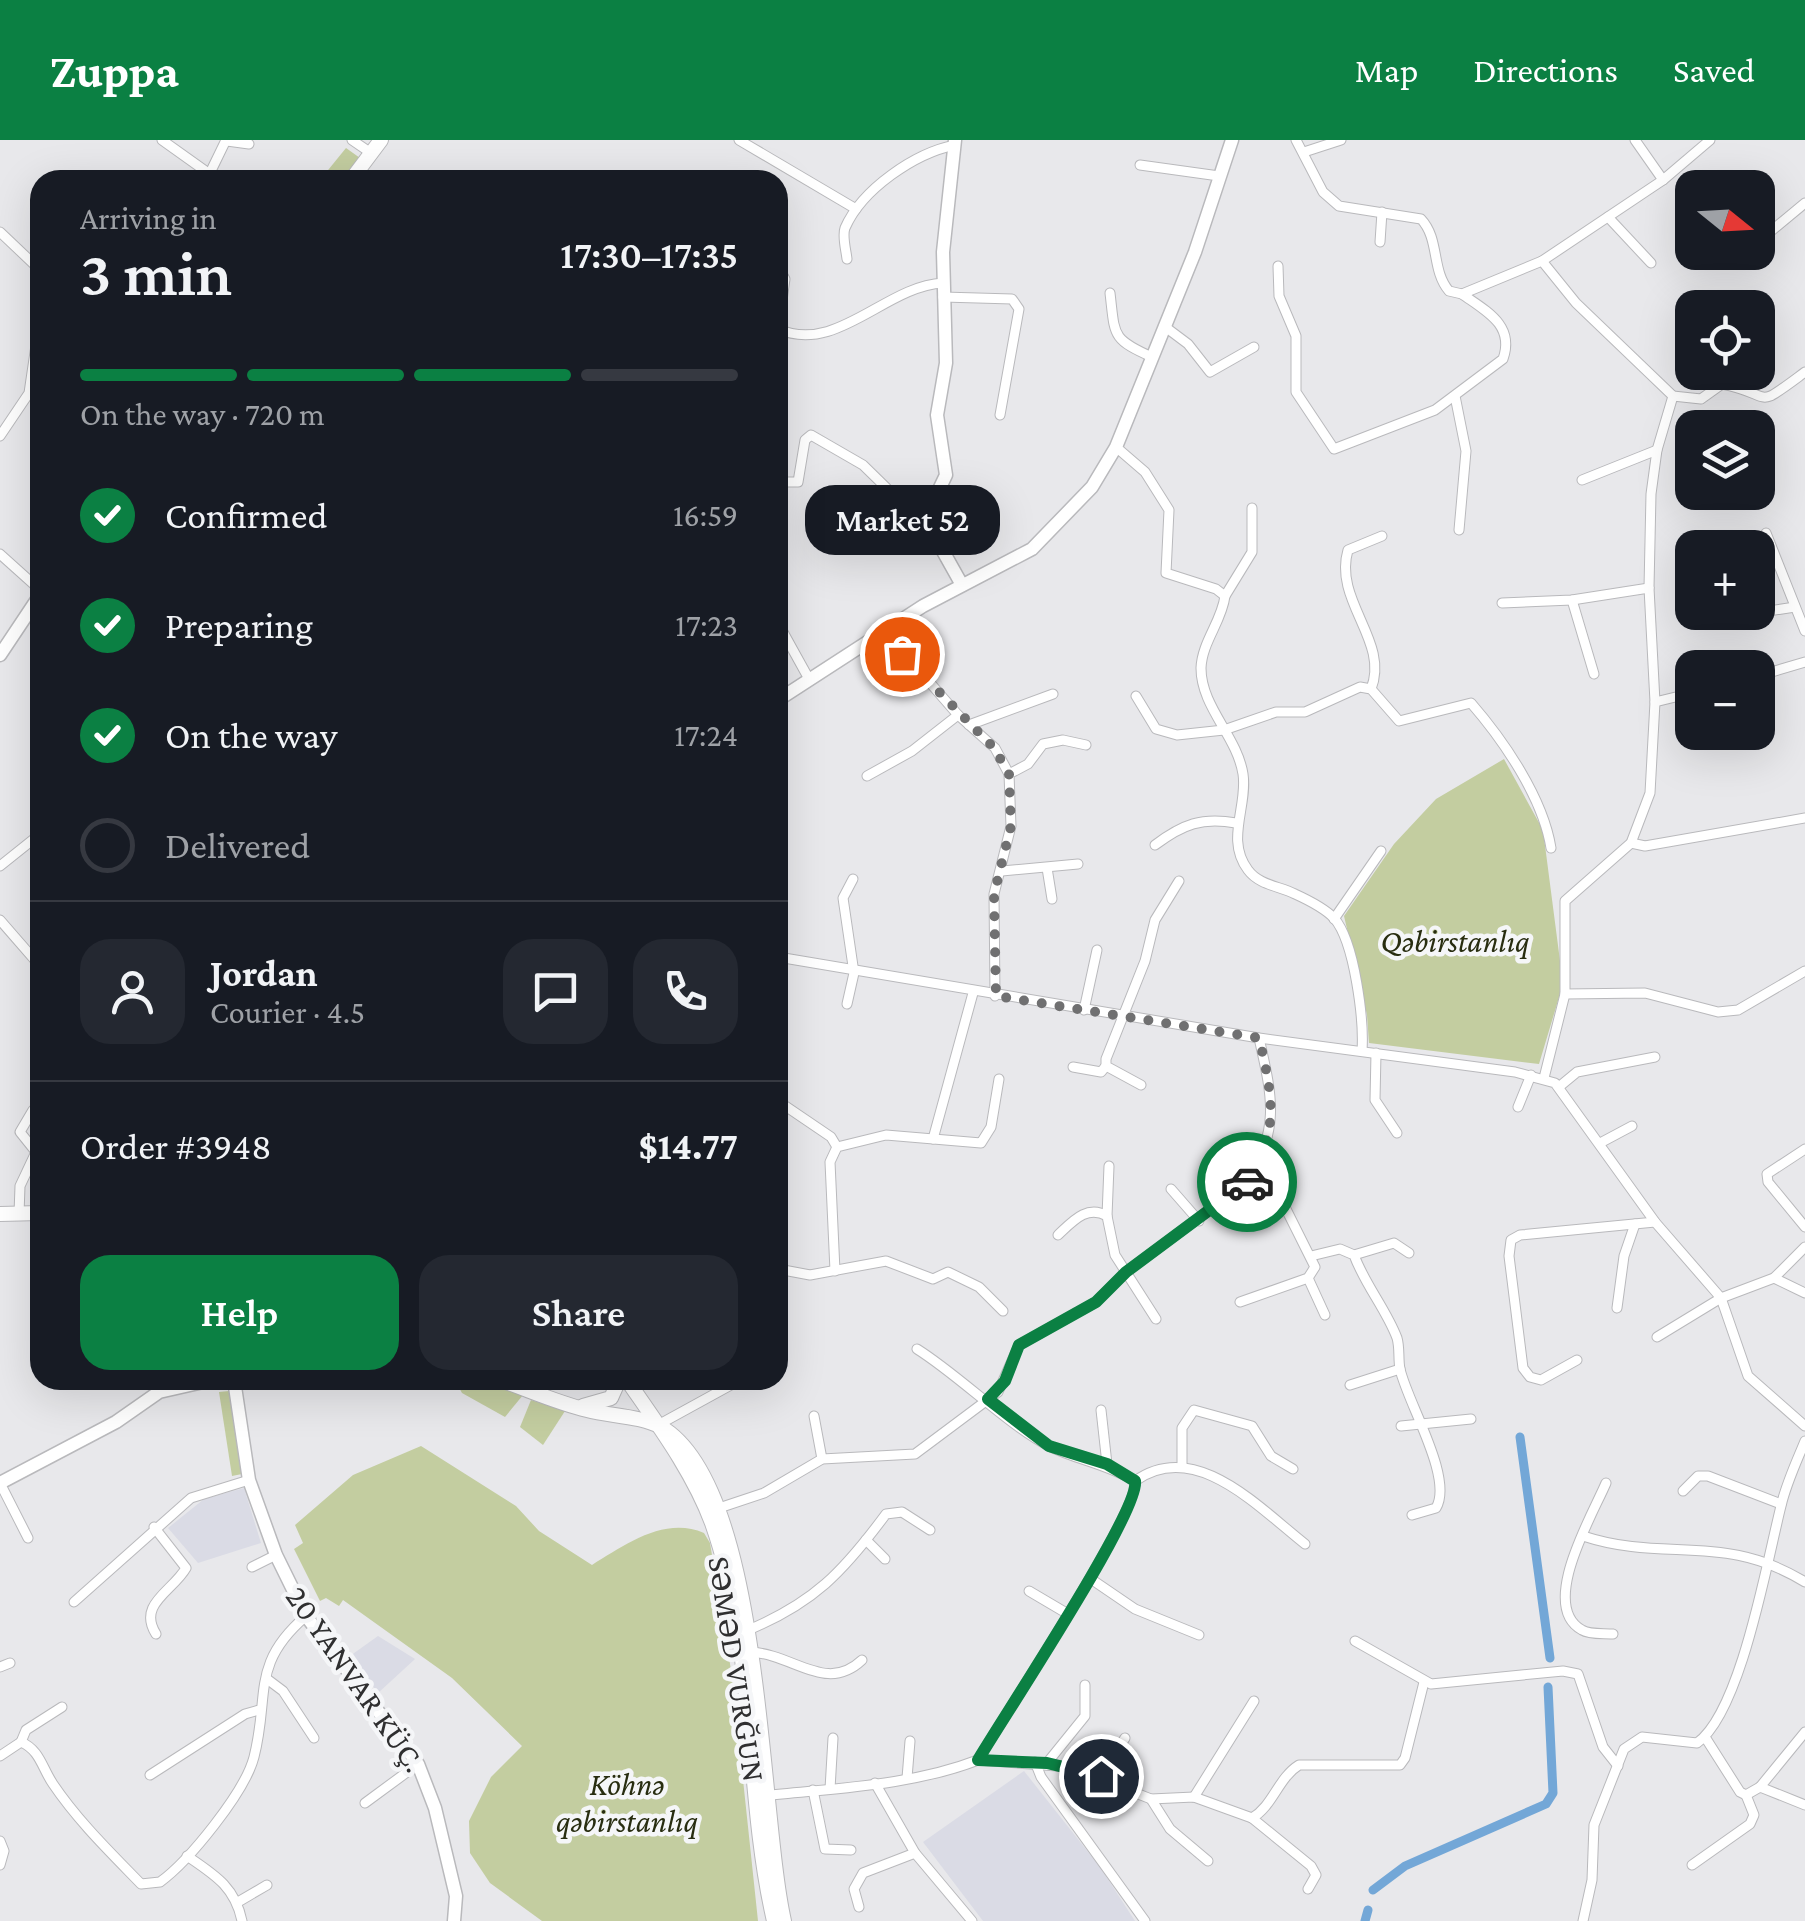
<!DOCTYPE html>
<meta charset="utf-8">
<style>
:root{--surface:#171b24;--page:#242831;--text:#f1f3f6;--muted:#9ea1a6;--line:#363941;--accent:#0b8043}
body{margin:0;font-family:"Crimson Pro",serif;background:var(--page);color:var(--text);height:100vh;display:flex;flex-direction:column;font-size:38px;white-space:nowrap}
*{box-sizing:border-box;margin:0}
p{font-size:32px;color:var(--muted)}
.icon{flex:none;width:55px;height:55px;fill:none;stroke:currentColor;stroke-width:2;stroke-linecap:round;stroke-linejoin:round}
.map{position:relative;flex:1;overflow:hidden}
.panel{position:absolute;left:30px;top:30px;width:758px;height:1220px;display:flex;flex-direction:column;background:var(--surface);border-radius:30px;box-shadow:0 10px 40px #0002}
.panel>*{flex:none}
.needle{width:65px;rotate:108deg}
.fabs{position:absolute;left:1675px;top:30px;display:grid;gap:20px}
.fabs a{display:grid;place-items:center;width:100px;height:100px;border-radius:20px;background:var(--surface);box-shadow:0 10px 40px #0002;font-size:50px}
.pin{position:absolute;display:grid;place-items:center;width:85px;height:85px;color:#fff;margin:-42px;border:5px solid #fff;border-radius:50%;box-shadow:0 2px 10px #0007}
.courier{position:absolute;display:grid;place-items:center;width:100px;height:100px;margin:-50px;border:8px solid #0b8043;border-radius:50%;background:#fff;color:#222;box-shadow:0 2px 12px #0007}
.bubble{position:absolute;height:70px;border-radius:30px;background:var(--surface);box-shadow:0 10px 40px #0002;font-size:32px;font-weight:600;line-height:70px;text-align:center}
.headline em{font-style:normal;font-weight:600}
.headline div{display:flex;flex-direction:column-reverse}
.headline{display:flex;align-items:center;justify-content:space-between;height:170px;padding:0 50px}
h1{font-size:65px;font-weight:600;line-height:75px}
.bar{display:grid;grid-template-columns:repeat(4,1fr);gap:15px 10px;align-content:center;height:120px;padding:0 50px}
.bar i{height:12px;border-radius:8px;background:var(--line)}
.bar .selected{background:var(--accent)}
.bar p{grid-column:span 4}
.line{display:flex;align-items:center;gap:25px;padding:0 50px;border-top:2px solid var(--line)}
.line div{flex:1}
.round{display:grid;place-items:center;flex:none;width:105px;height:105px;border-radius:30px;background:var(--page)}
ol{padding:0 50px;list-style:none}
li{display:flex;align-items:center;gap:30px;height:110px}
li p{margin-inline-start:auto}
li .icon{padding:10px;border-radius:50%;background:var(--accent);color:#fff;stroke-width:4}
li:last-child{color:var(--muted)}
li i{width:55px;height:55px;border:5px solid var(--line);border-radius:50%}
.button{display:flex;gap:20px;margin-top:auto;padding:20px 50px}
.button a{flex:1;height:115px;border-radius:30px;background:var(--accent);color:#fff;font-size:40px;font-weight:600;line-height:115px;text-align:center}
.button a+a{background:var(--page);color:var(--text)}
header{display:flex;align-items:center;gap:60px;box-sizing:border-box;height:140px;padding:0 50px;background:var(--accent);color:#fff}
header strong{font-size:48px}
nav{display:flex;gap:55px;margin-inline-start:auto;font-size:35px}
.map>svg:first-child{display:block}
.built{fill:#dadbe5}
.green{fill:#c3cda0}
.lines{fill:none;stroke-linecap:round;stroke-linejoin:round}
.canal{stroke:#73a7d7;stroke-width:9}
.street-casing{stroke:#b9b9bc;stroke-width:11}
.secondary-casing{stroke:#b9b9bc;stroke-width:15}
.primary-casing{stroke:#b9b9bc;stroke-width:16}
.street{stroke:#fff;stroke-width:9}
.secondary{stroke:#fff;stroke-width:12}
.primary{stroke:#fff;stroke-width:14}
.done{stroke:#707071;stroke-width:10;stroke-dasharray:0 18}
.route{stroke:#0b8043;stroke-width:12}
.labels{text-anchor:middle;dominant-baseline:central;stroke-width:9;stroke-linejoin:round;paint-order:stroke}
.park-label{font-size:32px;font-style:italic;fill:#282d10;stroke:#f5f6f8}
.street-label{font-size:32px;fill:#2f2f30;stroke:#f5f6f8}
</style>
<header>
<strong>Zuppa</strong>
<nav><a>Map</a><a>Directions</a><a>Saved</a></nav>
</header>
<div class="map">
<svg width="1805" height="1781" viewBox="0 0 1805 1781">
<rect width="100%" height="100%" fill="#e8e8eb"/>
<g class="built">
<path d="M244,1348L261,1403L198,1423L168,1388L204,1359Z"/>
<path d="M378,1496L415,1519L378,1553L350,1516Z"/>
<path d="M1024,1631L1100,1727L1135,1781H983L923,1702Z"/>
</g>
<g class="green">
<path d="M346,8L360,18L344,40H320Z"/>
<path d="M1504,619L1543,690L1563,844L1539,924L1369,903L1367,875L1344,776L1394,704L1436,659Z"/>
<path d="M455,1240H479L523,1255L505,1277L462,1253Z"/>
<path d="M229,1251L242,1334L232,1336L219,1252Z"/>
<path d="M531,1260L565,1271L543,1305L520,1287Z"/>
<path d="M421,1306L516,1366L539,1391L592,1425C625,1405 664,1376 704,1393L710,1403L732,1536L758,1781H542L490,1743L470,1713L469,1681L491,1637L522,1606L452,1538L343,1460L339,1466L326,1458L320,1461L294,1409L303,1403L295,1385L353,1335Z"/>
</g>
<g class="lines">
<g class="canal">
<path d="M1520,1297L1550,1518"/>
<path d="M1373,1750L1405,1726L1546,1664L1553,1653L1548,1547"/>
<path d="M1365,1781L1368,1770"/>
</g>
<defs>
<g id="street">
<path d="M162,0L218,40"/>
<path d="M352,0L371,13"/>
<path d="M739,0L856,69"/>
<path d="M1296,0L1323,52L1339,66L1421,79C1440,99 1431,130 1449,151L1462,154L1542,121L1576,163L1673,256L1657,310L1651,354L1649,448L1655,562L1650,653L1631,703L1565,761V854L1544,938"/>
<path d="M1635,0L1663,40"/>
<path d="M227,1L249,4"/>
<path d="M1304,12L1341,0"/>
<path d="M1140,25L1219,36"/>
<path d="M209,35L226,0"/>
<path d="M1608,77L1651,123"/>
<path d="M0,92L40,130"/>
<path d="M1770,92L1805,63"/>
<path d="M1380,102L1382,72"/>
<path d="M847,119C846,110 842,96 845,88C862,49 915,13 955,5"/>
<path d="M1542,121L1663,40L1710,0"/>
<path d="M1278,126L1279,156L1296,196V252L1334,309L1435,270L1503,219C1515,185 1486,171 1462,154"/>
<path d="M778,127L785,139L778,189C837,215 885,146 943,143"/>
<path d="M1110,153C1115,195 1111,199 1152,217"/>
<path d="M943,157L1012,159L1019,169L1000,275"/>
<path d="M1164,186L1188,204L1210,232L1254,207"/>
<path d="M1455,256L1466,311L1459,390"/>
<path d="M1673,256L1701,259L1722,244C1777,255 1751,272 1805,232"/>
<path d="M0,296L29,253L40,178"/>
<path d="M1116,307L1145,332L1169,370L1166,433L1216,449L1225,456C1222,481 1202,502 1201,528C1201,567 1237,596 1243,634C1248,666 1225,700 1248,730C1259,745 1279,746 1295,754C1306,759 1325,769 1334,778C1355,802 1364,881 1362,911"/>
<path d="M1582,340L1657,310"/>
<path d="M778,342H798L805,300L811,295L863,325L910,371H925"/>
<path d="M1766,393L1805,491"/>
<path d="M0,414L40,450"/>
<path d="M1225,456L1252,412V368"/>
<path d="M1572,460L1594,534"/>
<path d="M1502,463L1572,460L1649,448"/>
<path d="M1749,474L1795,467"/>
<path d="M778,483L809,539"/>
<path d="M885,491L958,575L995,608L1009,634L1011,686L994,754L995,856"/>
<path d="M1758,536L1805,522"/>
<path d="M1371,549C1390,501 1333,461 1348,410L1382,396"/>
<path d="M1136,556L1156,589L1177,595L1224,590L1276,572H1305L1360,547L1371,549L1399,581L1471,563C1504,601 1543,658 1551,708"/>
<path d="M1655,562L1692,553"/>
<path d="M969,585L1053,554"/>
<path d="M1009,634L1028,624L1043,604L1063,600L1086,605"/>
<path d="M867,636L912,611L958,575"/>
<path d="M1631,703L1645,706L1805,678"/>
<path d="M1155,705C1183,684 1202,677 1236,683"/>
<path d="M0,726L40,694"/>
<path d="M1047,728L1052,759"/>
<path d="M1002,731L1078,724"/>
<path d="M1334,779L1381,711"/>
<path d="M0,780L40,826"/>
<path d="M778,817L1259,898L1515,932L1555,943L1655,1082L1721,1158L1748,1236L1805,1286"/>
<path d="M1565,854L1645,853L1718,872L1738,870L1805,831"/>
<path d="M847,864L854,833L843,758L853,739"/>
<path d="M1084,870L1097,810"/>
<path d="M36,898L40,894"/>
<path d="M1376,913L1375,960L1397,993"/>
<path d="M1073,927L1101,932L1106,926"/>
<path d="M1141,945L1106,926V919L1145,821L1155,780L1179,741"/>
<path d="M1560,946L1577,932L1655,917"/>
<path d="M778,961L831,997L837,1007"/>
<path d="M1518,967L1531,935"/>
<path d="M933,999L973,853"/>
<path d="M1602,1002L1632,986"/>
<path d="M1805,1009L1767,1034L1768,1042L1805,1087"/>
<path d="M1171,1049L1199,1081"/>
<path d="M19,1074L20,1046L36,1012L20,992L33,970"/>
<path d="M1107,1076L1109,1026"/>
<path d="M1058,1095C1072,1082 1087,1064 1107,1076L1115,1115L1156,1179"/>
<path d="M1354,1115L1394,1103L1409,1113"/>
<path d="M1311,1116L1340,1109L1354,1115C1365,1145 1386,1169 1397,1198C1400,1208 1398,1219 1400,1229C1407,1262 1454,1338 1436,1368L1412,1375"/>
<path d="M778,1129L810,1135L886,1121L933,1139L948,1132L979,1147L1003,1171"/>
<path d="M835,1131L830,1022L837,1007L886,995L981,1003L991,987L999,939"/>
<path d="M1308,1138L1325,1175"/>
<path d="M1774,1138L1805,1153"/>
<path d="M1240,1162L1308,1138L1315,1127L1273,1043L1259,1024"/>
<path d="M1617,1168L1624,1116L1635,1084"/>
<path d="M1657,1197L1721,1158L1774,1138L1805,1107"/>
<path d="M917,1209C960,1236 1008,1285 1049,1306C1077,1320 1107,1324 1135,1341"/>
<path d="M1577,1220L1541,1240L1530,1237L1523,1228L1509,1116L1511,1100L1520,1095L1655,1082"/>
<path d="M1350,1245L1400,1229"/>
<path d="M1101,1270L1107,1324"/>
<path d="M814,1276L822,1319"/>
<path d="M658,1285L740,1240"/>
<path d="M1401,1286L1471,1279"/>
<path d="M1182,1324V1288L1194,1270L1252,1286L1271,1316L1293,1329"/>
<path d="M1135,1341C1195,1298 1258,1367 1305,1404"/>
<path d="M0,1343L28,1398"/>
<path d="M1606,1343C1593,1374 1538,1466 1582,1490C1590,1495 1604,1493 1613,1494"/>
<path d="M1683,1351L1698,1336H1708L1781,1364"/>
<path d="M719,1368L764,1353L822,1319L915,1314L998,1252L1019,1205L1096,1162L1126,1132L1246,1043C1281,990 1272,956 1259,898"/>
<path d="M154,1387L186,1428C173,1451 137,1464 156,1494"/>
<path d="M1583,1396C1665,1423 1724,1392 1805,1442"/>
<path d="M866,1400L885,1419"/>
<path d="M252,1427L276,1415"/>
<path d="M1091,1439L1135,1469L1199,1495"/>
<path d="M1029,1451L1068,1474"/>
<path d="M74,1462L191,1358L249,1340"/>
<path d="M746,1491C814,1463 843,1432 886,1374L902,1372L930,1390"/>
<path d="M1355,1501L1431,1544L1563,1531L1578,1534L1603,1607L1618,1626"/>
<path d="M750,1512C794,1514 826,1554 862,1520"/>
<path d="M0,1527L10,1523"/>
<path d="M267,1539L283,1551L314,1598"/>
<path d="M1705,1597L1740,1652L1746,1655L1760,1647L1805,1665"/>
<path d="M21,1602L26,1590L62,1567"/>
<path d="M0,1616L21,1602C40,1610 42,1628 53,1644C78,1681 110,1712 141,1744L160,1742C189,1721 245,1652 254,1617C270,1555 250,1524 306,1476"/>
<path d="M978,1620L1070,1627L1151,1659L1194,1657L1252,1678C1273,1666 1278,1638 1299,1625H1400L1405,1618L1424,1542"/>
<path d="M1035,1622L1041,1637L1145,1781"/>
<path d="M1047,1623L1085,1576V1545"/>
<path d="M150,1635L245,1574L259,1570"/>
<path d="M1101,1636L1125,1598"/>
<path d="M907,1638L910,1601"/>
<path d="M875,1643L915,1713L972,1781"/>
<path d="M1760,1647L1805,1592"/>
<path d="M830,1649L833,1598"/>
<path d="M813,1650L825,1709L851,1710"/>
<path d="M763,1656C834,1648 911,1646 978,1620C1002,1579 1140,1370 1135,1341"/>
<path d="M1194,1657L1254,1561"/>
<path d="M1151,1659L1170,1689L1208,1721"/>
<path d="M365,1663L418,1624"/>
<path d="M1252,1678L1311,1726L1316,1735L1308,1749"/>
<path d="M0,1701L4,1711L0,1725"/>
<path d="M187,1716C215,1735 235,1747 242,1781"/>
<path d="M1692,1725L1750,1684L1754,1675L1746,1655"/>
<path d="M238,1762L267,1745"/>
<path d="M859,1767L854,1749L863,1733L915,1713"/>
<path d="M1583,1781L1592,1740L1594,1685L1624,1609L1642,1597L1697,1603C1741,1572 1767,1421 1781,1366C1786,1344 1796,1323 1805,1301"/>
</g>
<g id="secondary">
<path d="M955,0L943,112L946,223L937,275L946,335L925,379L962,445"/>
<path d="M0,515L40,455"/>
<path d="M778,560L923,466L1032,409L1092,347L1116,307L1195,112L1232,0"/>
<path d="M234,1240L249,1340L276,1415L306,1476L418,1624L435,1668L456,1756L454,1781"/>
<path d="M0,1343L116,1282L159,1252L212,1240"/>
</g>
<g id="primary">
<path d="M351,40L381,0"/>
<path d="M0,1074L40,1073"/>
<path d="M500,1240C529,1250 558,1263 587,1270C610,1276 641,1276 661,1287C763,1346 759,1670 784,1781"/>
<path d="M627,1240C658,1285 693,1332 712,1383C757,1510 744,1651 774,1781"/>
<path d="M583,1266L611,1258L619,1240"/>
</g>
</defs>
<use href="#street" class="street-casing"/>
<use href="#secondary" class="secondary-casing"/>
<use href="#primary" class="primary-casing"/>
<use href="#street" class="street"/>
<use href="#secondary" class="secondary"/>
<use href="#primary" class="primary"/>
</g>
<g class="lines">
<path class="done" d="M902,514L994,608L1009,634L1011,686L994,754L996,856L1259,898C1272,954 1281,991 1247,1042"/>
<path class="route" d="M1101,1636L1047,1623L978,1620C1002,1579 1141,1370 1135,1341L1107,1324L1049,1306L988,1259L1005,1241L1019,1205L1096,1162L1126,1132L1247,1042"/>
</g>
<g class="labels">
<g class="park-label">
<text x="1455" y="801">Qəbirstanlıq</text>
<text x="627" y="1644">Köhnə<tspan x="627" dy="37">qəbirstanlıq</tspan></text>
</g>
<g class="street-label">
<text transform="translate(737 1529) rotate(81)">SƏMƏD VURĞUN</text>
<text transform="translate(356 1539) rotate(55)">20 YANVAR KÜÇ.</text>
</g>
</g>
</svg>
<div class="fabs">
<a><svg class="needle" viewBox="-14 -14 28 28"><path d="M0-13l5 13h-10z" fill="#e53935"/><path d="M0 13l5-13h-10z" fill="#9ea1a6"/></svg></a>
<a><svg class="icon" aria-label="locate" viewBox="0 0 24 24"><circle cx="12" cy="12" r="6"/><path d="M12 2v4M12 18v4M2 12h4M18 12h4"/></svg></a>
<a><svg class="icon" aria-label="layers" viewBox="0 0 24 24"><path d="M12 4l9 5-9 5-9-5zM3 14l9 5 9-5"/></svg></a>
<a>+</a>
<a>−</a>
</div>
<div class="pin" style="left:902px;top:514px;background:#ea580c"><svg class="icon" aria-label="bag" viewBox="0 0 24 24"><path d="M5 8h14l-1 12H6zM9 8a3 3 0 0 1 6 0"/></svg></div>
<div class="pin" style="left:1101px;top:1636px;background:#1f2937"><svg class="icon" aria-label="home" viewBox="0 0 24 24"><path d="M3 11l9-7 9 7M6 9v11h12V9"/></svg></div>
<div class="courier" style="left:1247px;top:1042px"><svg class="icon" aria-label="car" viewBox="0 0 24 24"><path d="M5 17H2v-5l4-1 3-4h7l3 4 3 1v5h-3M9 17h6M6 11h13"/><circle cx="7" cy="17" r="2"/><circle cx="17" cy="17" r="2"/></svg></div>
<div class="bubble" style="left:805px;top:345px;width:195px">Market 52</div>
<section class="panel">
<div class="headline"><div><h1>3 min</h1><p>Arriving in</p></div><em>17:30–17:35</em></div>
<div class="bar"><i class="selected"></i><i class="selected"></i><i class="selected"></i><i></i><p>On the way · 720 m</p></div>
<ol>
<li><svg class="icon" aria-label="check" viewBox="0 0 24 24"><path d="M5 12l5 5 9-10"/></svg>Confirmed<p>16:59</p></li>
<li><svg class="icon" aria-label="check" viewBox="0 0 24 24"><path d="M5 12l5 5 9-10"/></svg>Preparing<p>17:23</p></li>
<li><svg class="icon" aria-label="check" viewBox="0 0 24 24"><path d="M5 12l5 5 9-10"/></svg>On the way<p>17:24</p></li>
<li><i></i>Delivered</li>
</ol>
<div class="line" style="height:180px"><a class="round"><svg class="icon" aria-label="person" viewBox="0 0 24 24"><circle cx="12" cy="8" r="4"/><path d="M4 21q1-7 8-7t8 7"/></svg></a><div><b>Jordan</b><p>Courier · 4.5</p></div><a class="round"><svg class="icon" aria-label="chat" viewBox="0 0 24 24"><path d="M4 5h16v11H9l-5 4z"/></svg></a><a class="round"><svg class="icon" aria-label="phone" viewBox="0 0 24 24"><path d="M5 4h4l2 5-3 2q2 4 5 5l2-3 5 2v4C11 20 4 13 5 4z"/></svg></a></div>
<div class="line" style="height:130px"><div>Order #3948</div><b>$14.77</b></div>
<div class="button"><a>Help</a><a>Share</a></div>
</section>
</div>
